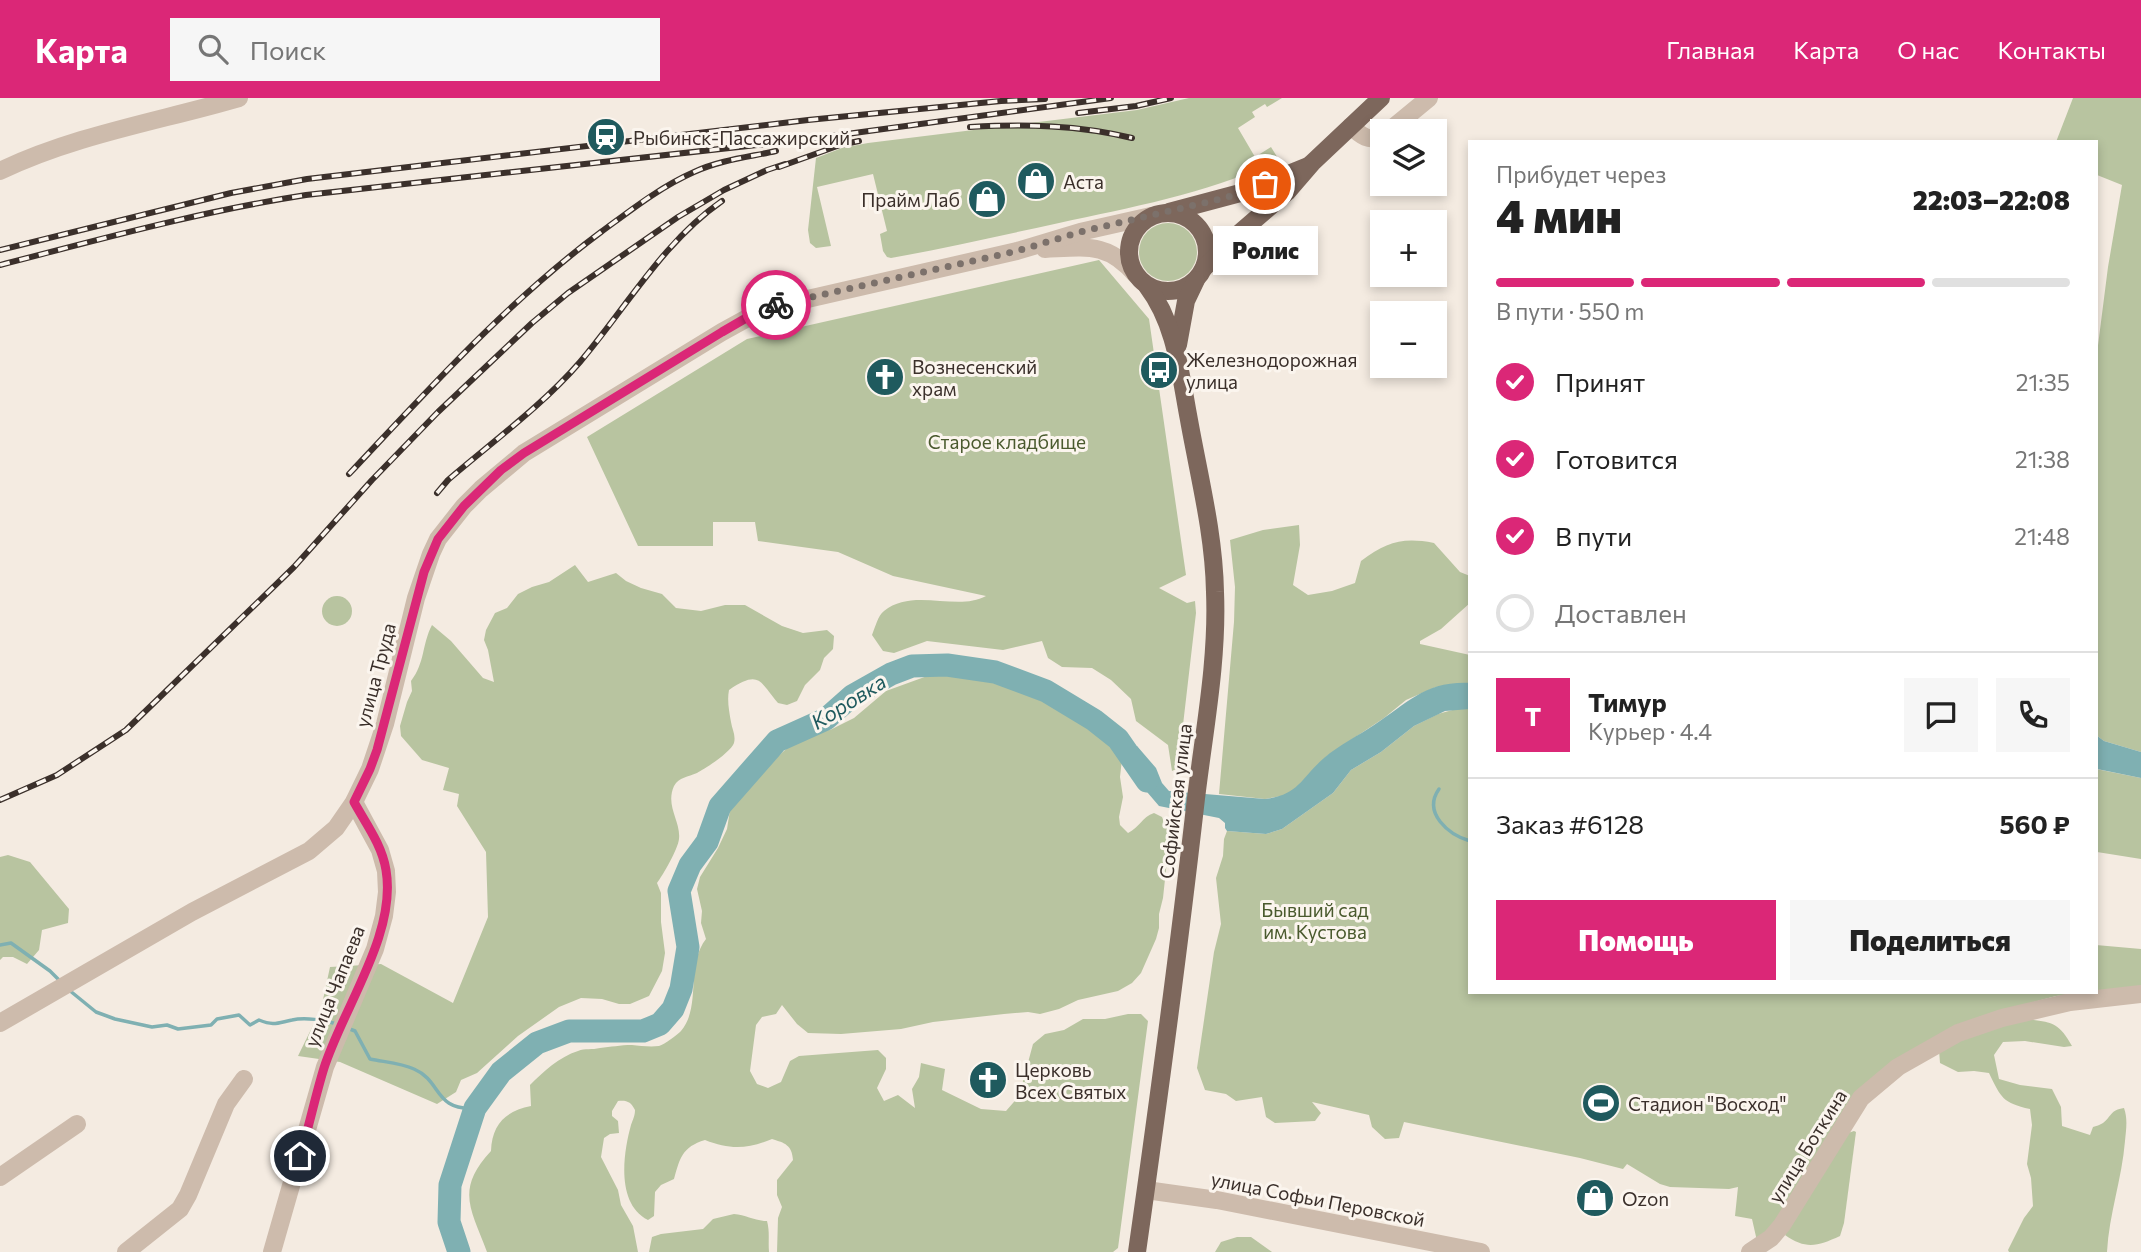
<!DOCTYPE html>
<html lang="ru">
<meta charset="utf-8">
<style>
:root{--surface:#fff;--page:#f6f6f6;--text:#222;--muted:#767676;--line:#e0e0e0;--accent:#db2777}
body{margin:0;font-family:Commissioner,sans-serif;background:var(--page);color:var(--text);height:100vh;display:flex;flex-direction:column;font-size:26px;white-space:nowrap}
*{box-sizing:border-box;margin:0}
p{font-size:23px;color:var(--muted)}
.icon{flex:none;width:38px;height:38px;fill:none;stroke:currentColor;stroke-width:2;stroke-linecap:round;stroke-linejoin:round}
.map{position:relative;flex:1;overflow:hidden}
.sheet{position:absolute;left:1468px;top:42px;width:630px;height:854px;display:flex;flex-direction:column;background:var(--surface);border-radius:0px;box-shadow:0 4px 10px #0003}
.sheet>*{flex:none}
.controls{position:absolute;left:1370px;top:21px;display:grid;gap:14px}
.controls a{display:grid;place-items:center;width:77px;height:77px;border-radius:0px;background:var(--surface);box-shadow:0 4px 10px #0003;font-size:35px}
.pin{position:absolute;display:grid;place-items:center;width:60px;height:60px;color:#fff;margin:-30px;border:4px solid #fff;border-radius:50%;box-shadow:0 2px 7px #0007}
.courier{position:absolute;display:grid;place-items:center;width:70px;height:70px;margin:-35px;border:5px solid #db2777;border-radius:50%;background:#fff;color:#222;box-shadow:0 2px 9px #0007}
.bubble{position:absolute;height:49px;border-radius:0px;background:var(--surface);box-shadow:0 4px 10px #0003;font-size:23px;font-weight:800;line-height:49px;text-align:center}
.summary em{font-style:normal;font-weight:800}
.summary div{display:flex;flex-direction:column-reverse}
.summary{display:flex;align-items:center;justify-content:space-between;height:119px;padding:0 28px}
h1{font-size:46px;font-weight:800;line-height:52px}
.bar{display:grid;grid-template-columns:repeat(4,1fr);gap:10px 7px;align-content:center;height:84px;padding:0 28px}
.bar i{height:9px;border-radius:5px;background:var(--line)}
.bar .selected{background:var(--accent)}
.bar p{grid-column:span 4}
.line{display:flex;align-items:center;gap:18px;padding:0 28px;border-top:2px solid var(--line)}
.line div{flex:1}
.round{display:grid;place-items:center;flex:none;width:74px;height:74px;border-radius:0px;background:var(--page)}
ol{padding:0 28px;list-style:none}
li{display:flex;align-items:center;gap:21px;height:77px}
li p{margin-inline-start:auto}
li .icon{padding:7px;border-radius:50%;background:var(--accent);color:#fff;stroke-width:4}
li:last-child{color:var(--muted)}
li i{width:38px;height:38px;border:4px solid var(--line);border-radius:50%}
.cta{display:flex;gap:14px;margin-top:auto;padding:14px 28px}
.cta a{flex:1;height:80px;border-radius:0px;background:var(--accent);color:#fff;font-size:28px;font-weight:800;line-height:80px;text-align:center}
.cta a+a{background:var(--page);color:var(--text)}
header{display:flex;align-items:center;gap:42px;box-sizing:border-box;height:98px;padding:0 35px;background:var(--accent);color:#fff}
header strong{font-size:33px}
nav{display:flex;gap:38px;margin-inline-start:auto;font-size:24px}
.search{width:490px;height:63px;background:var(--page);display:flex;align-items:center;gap:18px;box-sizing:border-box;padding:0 24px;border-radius:0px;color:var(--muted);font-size:26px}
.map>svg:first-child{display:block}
.green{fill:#b8c4a0}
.water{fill:#7fb0b2}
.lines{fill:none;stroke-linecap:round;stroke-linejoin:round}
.stream{stroke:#7fb0b2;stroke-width:3.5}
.river{stroke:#7fb0b2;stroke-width:23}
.minor{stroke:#cdbbac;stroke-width:18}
.major{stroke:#7d675c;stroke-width:18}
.rail-casing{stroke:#3b302b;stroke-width:6}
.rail{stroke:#fbf5ee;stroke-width:3.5;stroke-dasharray:10;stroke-linecap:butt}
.done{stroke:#7c716b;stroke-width:7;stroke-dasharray:0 12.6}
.route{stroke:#db2777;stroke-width:9}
.labels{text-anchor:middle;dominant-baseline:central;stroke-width:6;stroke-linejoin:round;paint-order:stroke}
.poi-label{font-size:19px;fill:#3b302b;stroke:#fbf5ee;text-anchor:start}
.park-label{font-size:19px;fill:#4a5a2e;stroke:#fbf5ee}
.street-label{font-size:19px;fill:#3b302b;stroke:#fbf5ee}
.water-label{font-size:21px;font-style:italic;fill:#1f5a5e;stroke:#fbf5ee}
</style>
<header>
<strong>Карта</strong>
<div class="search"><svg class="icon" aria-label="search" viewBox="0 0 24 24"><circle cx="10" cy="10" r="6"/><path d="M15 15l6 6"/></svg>Поиск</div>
<nav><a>Главная</a><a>Карта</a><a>О нас</a><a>Контакты</a></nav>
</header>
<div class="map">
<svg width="2141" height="1154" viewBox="0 0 2141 1154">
<rect width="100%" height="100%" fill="#f4ebe1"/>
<g class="green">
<path d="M1189,0H1282L1267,9L1265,6L1252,14L1255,19L1238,30L1255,59L1271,49L1279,62C1210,95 1133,109 1059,125C1003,137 947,150 891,160L887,159L883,153L880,136L887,133L873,76L817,89L831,148L816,150L810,145L808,132L816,60L842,50L868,45L1137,12Z"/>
<path d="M2073,0H2141V654L2104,643L2096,637V263L2108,169L2122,87L2097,77L2096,44H2056Z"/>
<circle cx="1168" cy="154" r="29"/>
<path d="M1099,162L1149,221L1186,477L1159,490L1187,505L1195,503L1196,515L1178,670L1172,673L1168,647L1136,623L1131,601L1111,582L1092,570L1062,569L1048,560L1042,543L1003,552L927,543L894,555L883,553L872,537C875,530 878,517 884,513C913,489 957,514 986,498L893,478L838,454L758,443L755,424H713V448H638L587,339L747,241Z"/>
<path d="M1299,427L1300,447L1293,487L1308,497L1332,493L1355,485L1361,463C1387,444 1402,439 1434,445L1460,474L1470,478V505L1441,531L1420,543V546L1470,557V585L1436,589L1406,602L1384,620L1327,658L1294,692L1287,697L1265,701L1219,696L1234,524L1235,489L1230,442L1263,432Z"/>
<path d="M575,467L588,484L616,475L626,483L641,490L662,496L676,510L701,513L725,507H745L782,528L803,535L827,532L834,538L833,551L824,560L820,572L805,587L797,603L787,607L778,605C760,584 760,571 729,592C727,602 729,613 731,624C732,631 736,637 734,645C731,654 706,670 697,675C688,679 679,679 674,688C665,708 681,723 679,741C678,751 663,777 657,785L661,795V824L665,855L662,873L649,898L630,906H619L602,901L581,900L559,909L518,938L477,975L461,982L456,994L437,1006L340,964L298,958L321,911L330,869L381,866L453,905L488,819L486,754L457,708L459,696L443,692L449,670L422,662L401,638L400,628L407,604L412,593L411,583C425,565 422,546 432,527L451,543L483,580L494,584L488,552L484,542L486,532L495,515L507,510L518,496L532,489L549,484Z"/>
<circle cx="337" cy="513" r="15"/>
<path d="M930,577L983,579L1018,589L1053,604L1104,637L1122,661L1120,679L1123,699L1119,719L1120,727L1128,735C1139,730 1142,719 1154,715L1162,719L1166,729L1170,734L1163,800L1159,816V830L1156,841L1141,875L1132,885L1118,893L1078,902L1059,911L1040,916L1028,914L1004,916L933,924L901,931L841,936L808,935L797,926L782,907L776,916L762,919L756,927L750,973L757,986L768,990L781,984L790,963L799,958L878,952L886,960V971L877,990L884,1003L898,997L915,1010L912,991L919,979L921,965L945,971L942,992L981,1011L1006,1013L1019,998L1033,946L1045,936L1064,932L1083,921H1105L1128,916H1141L1148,923L1118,1150L1113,1154H777L778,1120L782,1109L777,1097V1082L793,1062C792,1047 785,1045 772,1041C748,1051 730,1052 705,1042C682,1049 680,1060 674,1081L661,1087L655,1094L654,1118L648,1122C616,1106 623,1056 631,1027C633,1021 635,1018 635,1012C631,1004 627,1002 618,1003L612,1013V1018L618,1023L619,1035L610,1036L604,1040L601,1059L618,1092L621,1107L633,1128L638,1154H487C471,1111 455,1092 491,1053C492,1026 506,1013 531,1008L530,987C544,973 559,959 578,953C585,950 592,952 600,950C611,949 620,947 632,947C640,948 651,949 659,948C665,946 677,937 681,933C702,908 685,868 706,841L701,825L702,813L697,791L700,779L718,750L727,731L730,712L742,696L777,659L791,647L817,633L830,632L854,620L886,593Z"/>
<path d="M1456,611H1470V894H2093L2056,898L2001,913L1895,962L1772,1130L1757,1143L1752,1121L1735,1118L1738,1089L1729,1091L1670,1089L1660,1086L1627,1066L1623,1071L1580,1060L1404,1024L1399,1040L1385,1041L1372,1029L1369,1017L1312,1004L1321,1015L1315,1023L1275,1025L1266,1019L1262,999L1236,1003L1226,996L1205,992L1197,970L1214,854L1221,826L1216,780L1223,758L1224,741L1227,733L1266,736L1282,731L1333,695L1351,672L1381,654L1414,628L1438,616Z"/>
<path d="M2096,671L2141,680V761L2097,754Z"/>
<path d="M8,757L30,764L69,811L68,825L42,832L39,852L27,866L13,859H3L0,862V759Z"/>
<path d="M2096,847L2141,851V889L2097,894Z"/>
<path d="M2026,921C2051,924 2059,924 2072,948L2064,949L2025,943L2003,944L1994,957L1999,981L2020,987L2052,991L2061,1009L2062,1028L2090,1037L2093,1029C2096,1028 2100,1027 2103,1025C2112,1018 2110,1012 2124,1010C2128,1021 2126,1032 2125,1043C2122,1081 2109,1116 2107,1154H2009L2008,1152L2024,1120L2033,1108L2031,1080L2027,1066L2032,1027L2030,1011C2003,1005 2001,1000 1989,975L1974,973L1958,974L1940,965L1939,952L1961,941Z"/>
<path d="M1854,1033L1856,1034L1844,1125L1840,1138C1818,1148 1806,1152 1785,1137L1842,1037Z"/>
<path d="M734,1116C746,1117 755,1123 767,1123C770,1134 768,1143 769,1154H649L652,1139L661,1136L703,1131L713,1121Z"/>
<path d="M1237,1139H1251L1272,1154H1215L1221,1144Z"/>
</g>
<g class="water">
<path d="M1470,585V611L1445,613L1414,628L1381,654L1351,672L1333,695L1282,731L1266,736L1227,733L1225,730V725L1219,720L1159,708L1124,667L1137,648L1156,670L1162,685L1169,693L1265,701C1299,697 1301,680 1324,660C1339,647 1358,638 1374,627C1408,605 1425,583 1470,585Z"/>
<path d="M2096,637L2104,643L2141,654V680L2097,671Z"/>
</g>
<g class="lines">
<g class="stream">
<path d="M1439,691C1422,715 1449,737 1470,743"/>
<path d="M0,847L11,845L50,873L61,884"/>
<path d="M69,892L96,914L115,921L152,929L167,927L178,931L211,927L217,921L239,917L250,927L259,922C274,928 277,925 292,922C305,919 324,922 337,926"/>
<path d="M347,930L355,933L370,961C384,964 401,965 414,971C442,983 434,1013 475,1010"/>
</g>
<path class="river" d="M459,1154L449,1124L450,1087L475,1010L501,974L537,945L569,933H643L660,926L673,911L681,891L688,849L679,793L690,767L707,744L720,708L777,643L826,621L852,598L891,576L912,568L947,567L995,574L1046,593L1094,622L1118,641L1147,683"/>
<g class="minor">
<path d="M1351,28C1361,38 1369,44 1382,38"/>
<path d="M1389,33L1429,0"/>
<path d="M0,73C75,37 160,23 239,0"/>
<path d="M1045,151C1087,149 1108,144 1137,178"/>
<path d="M0,925L192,814L309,753L336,730L354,704L370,671L385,626L416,500L431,456L438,441L464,408L481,391L524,355L722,234L764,211L1017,153L1080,134L1151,118"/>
<path d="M0,1079L77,1026"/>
<path d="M1146,1092L1217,1102L1481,1154"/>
<path d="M126,1154L180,1111L188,1097L226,1006L244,981"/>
<path d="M272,1154L325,969L375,851L384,818L387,794L386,773L380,752L354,704"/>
<path d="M1750,1154L1771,1140L1782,1127L1861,1000L1898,969L1958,935L2002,920L2070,904L2141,896"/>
</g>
<g class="major">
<path d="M1169,114L1244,94L1308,68"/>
<circle cx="1168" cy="154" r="39"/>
<path d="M1204,170L1236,138L1287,94L1312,65L1381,0"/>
<path d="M1178,247L1186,203L1196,182"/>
<path d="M1137,1154C1158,1006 1178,858 1195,709C1203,638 1218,565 1215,494C1214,436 1199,378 1189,322C1180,275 1176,226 1147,188"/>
</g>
<defs>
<g id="rail">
<path d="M1078,15L1136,8L1171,0"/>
<path d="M970,29C1026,26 1078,27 1132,40"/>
<path d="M779,69L840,47L859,43"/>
<path d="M0,152L231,95L307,81L808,22L1001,3L1045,1"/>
<path d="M0,167C101,141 202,113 306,97L810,41L1111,0"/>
<path d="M349,376C429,291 507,204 601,134C631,112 660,89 694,74C720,62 749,59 776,53"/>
<path d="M437,395L448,382C491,345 543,307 580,264C626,210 663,144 722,103"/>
<path d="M0,702L57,677L126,632L294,469L372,382L438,314L532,225L568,195L678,119L724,92L767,72L785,66"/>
</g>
</defs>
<use href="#rail" class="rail-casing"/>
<use href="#rail" class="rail"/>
</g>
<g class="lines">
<path class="done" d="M776,207L1017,153L1080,134L1225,100L1265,86"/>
<path class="route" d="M300,1058C309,1029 315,999 324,970C343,910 397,836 386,772C382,747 366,726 354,704L370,671L377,652L424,474L438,441L464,408L501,372L524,355L722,234L753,216L776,207"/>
</g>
<defs>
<symbol id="station-disc" viewBox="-11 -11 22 22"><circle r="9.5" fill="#1f5a5e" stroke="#fbf5ee"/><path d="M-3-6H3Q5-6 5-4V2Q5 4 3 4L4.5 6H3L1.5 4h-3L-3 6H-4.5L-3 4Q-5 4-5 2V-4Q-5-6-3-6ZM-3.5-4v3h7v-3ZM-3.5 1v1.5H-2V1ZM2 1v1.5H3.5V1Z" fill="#fff"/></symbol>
<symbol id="shop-disc" viewBox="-11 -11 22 22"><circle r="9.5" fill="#1f5a5e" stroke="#fbf5ee"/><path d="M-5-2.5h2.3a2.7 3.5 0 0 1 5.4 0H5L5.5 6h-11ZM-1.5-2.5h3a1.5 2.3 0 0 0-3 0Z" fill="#fff"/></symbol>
<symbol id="bus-disc" viewBox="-11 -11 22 22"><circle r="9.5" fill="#1f5a5e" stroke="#fbf5ee"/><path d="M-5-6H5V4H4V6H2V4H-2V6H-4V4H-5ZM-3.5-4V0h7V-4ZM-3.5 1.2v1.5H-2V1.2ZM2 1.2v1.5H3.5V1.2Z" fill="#fff"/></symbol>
<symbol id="church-disc" viewBox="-11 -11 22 22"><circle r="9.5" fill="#1f5a5e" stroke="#fbf5ee"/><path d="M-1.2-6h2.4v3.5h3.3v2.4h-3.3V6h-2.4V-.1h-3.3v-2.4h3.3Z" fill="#fff"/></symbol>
<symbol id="stadium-disc" viewBox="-11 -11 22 22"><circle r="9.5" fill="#1f5a5e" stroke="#fbf5ee"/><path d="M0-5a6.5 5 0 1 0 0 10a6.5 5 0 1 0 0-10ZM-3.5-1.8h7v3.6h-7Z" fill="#fff"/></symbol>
</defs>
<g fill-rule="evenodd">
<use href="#station-disc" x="584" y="17" width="44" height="44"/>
<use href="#shop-disc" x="1014" y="61" width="44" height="44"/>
<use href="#shop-disc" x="965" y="79" width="44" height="44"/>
<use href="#bus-disc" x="1137" y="250" width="44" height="44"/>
<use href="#church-disc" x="863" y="257" width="44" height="44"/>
<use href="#church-disc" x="966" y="960" width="44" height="44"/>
<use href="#stadium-disc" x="1579" y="983" width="44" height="44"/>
<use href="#shop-disc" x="1573" y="1078" width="44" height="44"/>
</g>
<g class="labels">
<g class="poi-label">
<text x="633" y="39">Рыбинск-Пассажирский</text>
<text x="1063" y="83">Аста</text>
<text x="960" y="101" text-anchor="end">Прайм Лаб</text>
<text x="1186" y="261">Железнодорожная<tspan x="1186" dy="22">улица</tspan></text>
<text x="912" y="268">Вознесенский<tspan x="912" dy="22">храм</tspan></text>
<text x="1015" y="971">Церковь<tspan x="1015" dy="22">Всех Святых</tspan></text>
<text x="1628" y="1005">Стадион "Восход"</text>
<text x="1622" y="1100">Ozon</text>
</g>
<g class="park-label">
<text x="1007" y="343">Старое кладбище</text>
<text x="1315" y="811">Бывший сад<tspan x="1315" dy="22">им. Кустова</tspan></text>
</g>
<g class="street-label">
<text transform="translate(375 577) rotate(-75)">улица Труда</text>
<text transform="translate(1175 703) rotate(-83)">Софийская улица</text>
<text transform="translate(334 888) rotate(-68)">улица Чапаева</text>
<text transform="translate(1807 1048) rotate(-58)">улица Боткина</text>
<text transform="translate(1318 1101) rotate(11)">улица Софьи Перовской</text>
</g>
<g class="water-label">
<text transform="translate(848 603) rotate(-32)">Коровка</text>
</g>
</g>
</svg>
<div class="controls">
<a><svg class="icon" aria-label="layers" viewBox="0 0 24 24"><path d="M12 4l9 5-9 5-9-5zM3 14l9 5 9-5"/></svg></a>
<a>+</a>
<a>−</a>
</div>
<div class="pin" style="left:1265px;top:86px;background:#ea580c"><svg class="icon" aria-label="bag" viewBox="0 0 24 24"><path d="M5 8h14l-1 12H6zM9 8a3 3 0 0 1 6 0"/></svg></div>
<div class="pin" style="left:300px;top:1058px;background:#1f2937"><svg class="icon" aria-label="home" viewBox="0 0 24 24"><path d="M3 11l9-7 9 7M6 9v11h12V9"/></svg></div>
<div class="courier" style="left:776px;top:207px"><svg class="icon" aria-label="bike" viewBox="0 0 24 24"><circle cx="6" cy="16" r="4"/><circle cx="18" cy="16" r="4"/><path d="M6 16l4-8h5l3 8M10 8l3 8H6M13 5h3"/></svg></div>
<div class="bubble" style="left:1213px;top:128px;width:105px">Ролис</div>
<section class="sheet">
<div class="summary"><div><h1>4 мин</h1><p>Прибудет через</p></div><em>22:03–22:08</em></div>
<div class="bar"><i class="selected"></i><i class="selected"></i><i class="selected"></i><i></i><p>В пути · 550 m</p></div>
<ol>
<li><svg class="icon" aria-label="check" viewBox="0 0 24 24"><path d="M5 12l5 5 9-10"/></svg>Принят<p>21:35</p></li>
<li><svg class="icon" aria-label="check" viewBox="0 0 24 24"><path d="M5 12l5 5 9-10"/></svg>Готовится<p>21:38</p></li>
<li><svg class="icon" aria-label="check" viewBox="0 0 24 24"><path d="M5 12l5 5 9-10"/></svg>В пути<p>21:48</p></li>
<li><i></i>Доставлен</li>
</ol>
<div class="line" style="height:126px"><b class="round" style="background:var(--accent);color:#fff">Т</b><div><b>Тимур</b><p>Курьер · 4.4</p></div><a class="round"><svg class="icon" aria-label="chat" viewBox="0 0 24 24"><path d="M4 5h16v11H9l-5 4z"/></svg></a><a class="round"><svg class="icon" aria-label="phone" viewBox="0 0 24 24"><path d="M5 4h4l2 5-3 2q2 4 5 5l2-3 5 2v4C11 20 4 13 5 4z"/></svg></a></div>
<div class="line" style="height:91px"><div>Заказ #6128</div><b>560 ₽</b></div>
<div class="cta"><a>Помощь</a><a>Поделиться</a></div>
</section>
</div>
